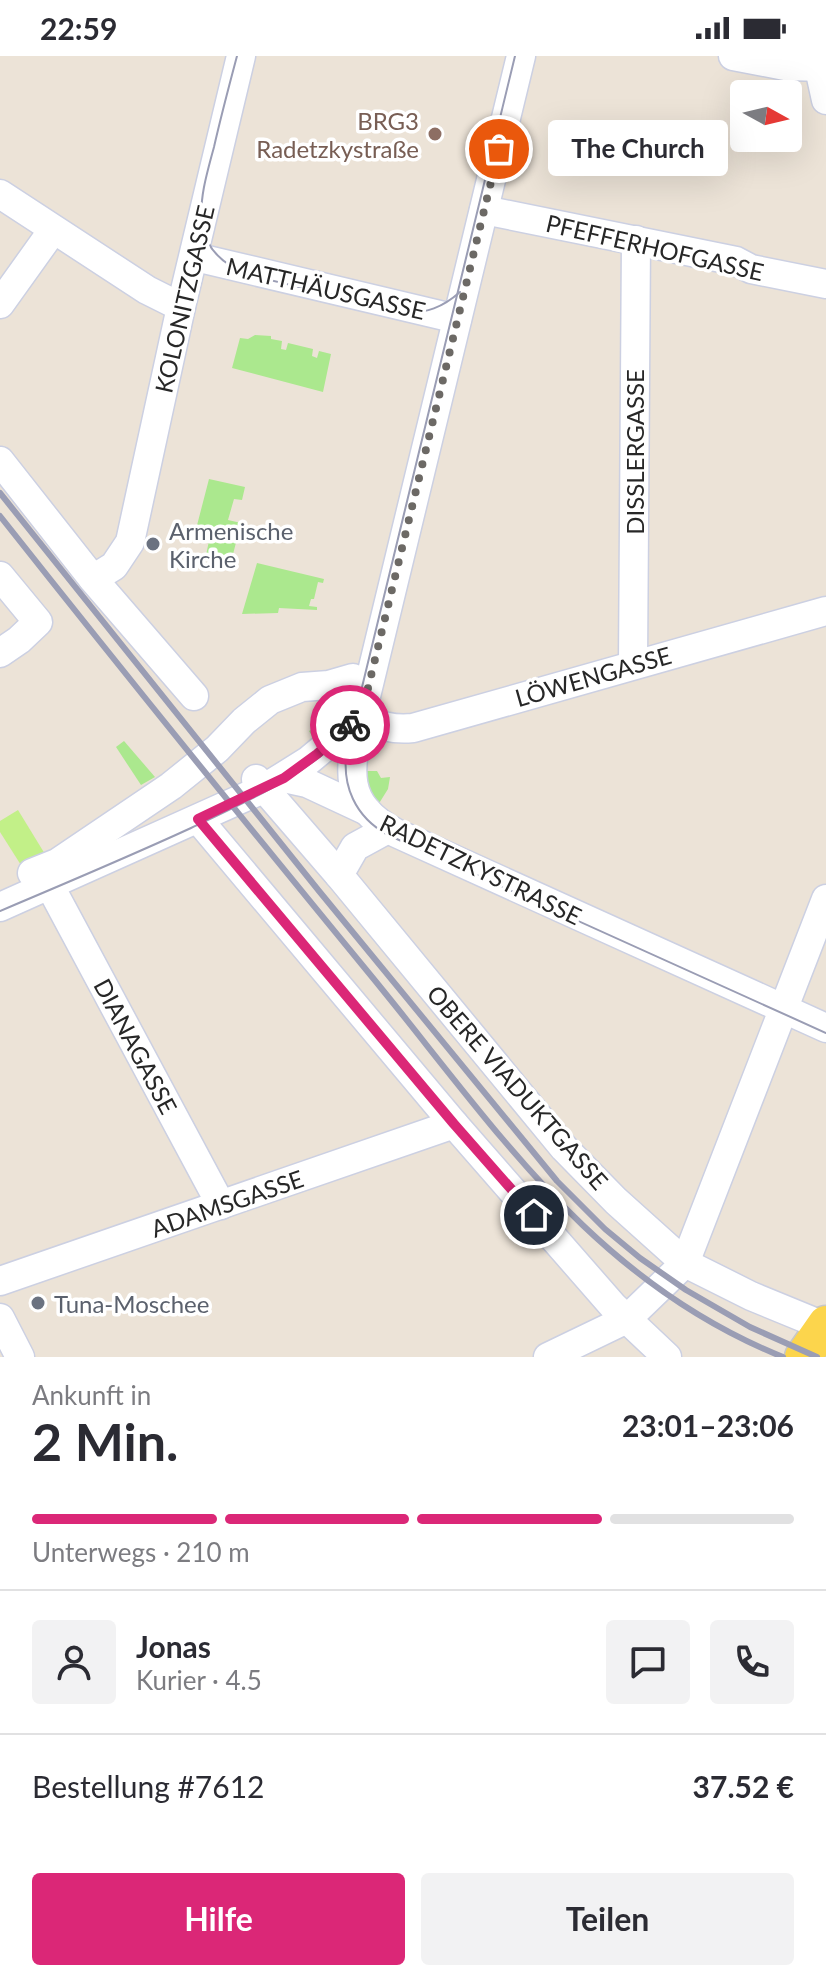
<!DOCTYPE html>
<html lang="de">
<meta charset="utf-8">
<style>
:root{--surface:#fff;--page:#f2f2f3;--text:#2b2b33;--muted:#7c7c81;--line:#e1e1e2;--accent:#db2777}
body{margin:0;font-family:Lato,sans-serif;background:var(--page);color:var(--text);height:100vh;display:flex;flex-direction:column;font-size:30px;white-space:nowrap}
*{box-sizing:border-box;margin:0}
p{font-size:26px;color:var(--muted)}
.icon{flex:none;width:44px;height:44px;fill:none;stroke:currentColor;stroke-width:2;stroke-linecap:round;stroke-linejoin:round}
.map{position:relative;height:1301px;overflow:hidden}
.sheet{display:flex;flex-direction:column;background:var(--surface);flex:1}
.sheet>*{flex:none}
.needle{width:52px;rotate:98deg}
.buttons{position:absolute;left:730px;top:24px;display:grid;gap:16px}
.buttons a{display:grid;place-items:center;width:72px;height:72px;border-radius:8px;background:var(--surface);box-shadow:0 8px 32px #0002;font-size:40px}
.pin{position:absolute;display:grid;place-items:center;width:68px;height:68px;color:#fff;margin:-34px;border:4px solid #fff;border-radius:50%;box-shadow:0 2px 8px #0007}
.courier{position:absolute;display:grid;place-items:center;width:80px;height:80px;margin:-40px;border:6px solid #db2777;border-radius:50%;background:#fff;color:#222;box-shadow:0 2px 10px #0007}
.bubble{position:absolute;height:56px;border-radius:8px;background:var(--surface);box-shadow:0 8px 32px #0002;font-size:26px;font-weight:700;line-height:56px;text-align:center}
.head em{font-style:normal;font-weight:700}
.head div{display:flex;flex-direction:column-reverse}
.head{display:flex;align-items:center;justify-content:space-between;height:136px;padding:0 32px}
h1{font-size:52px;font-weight:700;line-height:60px}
.bar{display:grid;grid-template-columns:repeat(4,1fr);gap:12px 8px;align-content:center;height:96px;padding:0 32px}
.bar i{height:10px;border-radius:6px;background:var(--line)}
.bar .current{background:var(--accent)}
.bar p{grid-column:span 4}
.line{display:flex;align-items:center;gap:20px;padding:0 32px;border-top:2px solid var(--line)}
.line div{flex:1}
.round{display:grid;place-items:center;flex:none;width:84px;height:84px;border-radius:8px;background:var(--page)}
.primary-button{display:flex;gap:16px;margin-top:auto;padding:16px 32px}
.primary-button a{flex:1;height:92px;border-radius:8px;background:var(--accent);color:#fff;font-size:32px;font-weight:700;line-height:92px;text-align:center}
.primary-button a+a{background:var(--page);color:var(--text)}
.status{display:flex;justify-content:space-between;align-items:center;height:56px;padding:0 40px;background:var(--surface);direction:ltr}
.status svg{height:22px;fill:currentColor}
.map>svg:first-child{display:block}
.green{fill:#abe88e}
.pitch{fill:#c2f088}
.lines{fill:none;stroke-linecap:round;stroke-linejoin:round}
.minor-casing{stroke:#ccd0e2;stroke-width:31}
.major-casing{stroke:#c7c7c7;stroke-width:39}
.minor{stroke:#fff;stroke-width:28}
.major{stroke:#fcd54c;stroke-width:36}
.tram{stroke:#9a9db4;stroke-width:2}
.rail{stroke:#9a9db4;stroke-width:6}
.done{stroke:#6c6965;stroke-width:8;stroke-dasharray:0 14.4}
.route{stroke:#db2777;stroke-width:10}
.education-dot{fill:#8d6e63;stroke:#fff;stroke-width:3}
.worship-dot{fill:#6b7280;stroke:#fff;stroke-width:3}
.labels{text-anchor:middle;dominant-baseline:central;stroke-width:7;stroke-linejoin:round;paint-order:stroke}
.education-label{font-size:24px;fill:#785e54;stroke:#fff;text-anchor:end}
.street-label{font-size:24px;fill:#272727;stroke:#fff}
.worship-label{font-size:24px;fill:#5b616d;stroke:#fff;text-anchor:start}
</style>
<div class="status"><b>22:59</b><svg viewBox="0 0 49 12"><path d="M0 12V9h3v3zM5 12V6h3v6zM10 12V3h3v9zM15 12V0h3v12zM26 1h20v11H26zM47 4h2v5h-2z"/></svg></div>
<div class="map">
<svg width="826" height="1301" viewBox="0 0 826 1301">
<rect width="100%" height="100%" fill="#ece3d7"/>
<g class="green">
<path d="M255,279L271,280V283L282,285L281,293L286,294L288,287L313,293L312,300L317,302L319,295L331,298L323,336L232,312L240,282L248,283Z"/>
<path d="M209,423L245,431L242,444L234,443L228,464L241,467L230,510L205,504L210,480L195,477Z"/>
<path d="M257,507L324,523L323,527L318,526L314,543H311L309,550L317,551V554L279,552L278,557L242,558Z"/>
<path d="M335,653L344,655L315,685L309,675L317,671L313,655Z"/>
<path d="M124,685L155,721L141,729L116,691Z"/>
<path d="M364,715H377L381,722L390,721L388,733L378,749L370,735Z"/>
</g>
<path class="pitch" d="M18,754L48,803L26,817L0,776V765Z"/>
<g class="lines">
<defs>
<g id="minor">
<path d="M521,0L361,661C349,714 341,747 396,777L826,972"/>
<path d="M733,0L785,10L826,11"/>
<path d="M819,12L826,44"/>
<path d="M0,138L147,234L181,251"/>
<path d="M484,154L736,205L751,213L826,228"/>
<path d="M195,201L457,263"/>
<path d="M0,248L53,174"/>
<path d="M0,405L93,523L194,640"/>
<path d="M0,520L38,566L19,584L0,597"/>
<path d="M93,523L114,510L130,486L181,251L241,0"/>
<path d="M633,608L636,184"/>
<path d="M361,661C379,670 393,674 413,672L826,555"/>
<path d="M284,722L307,727L367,755"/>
<path d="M256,723L339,819L564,1092L616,1145L685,1207L751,1240L824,1270"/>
<path d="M198,763L454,1068L613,1250L667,1301"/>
<path d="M32,817L57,807L171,730L217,693L244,665L270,644L302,631L329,629L353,622"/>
<path d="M339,819L355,791L388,773"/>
<path d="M50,830L221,1149"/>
<path d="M0,851L263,733L308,705L361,661"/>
<path d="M0,1225L454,1068"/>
<path d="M0,1262L20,1301"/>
<path d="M548,1301L627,1263L685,1207L826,843"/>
</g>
<path id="major" d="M803,1301L826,1268"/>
</defs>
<use href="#minor" class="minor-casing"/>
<use href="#major" class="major-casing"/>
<use href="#minor" class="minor"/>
<use href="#major" class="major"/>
<g class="tram">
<path d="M237,0C229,30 221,60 214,91C199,145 184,197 253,220L404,256C426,258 443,251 460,236"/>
<path d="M515,0L347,693C341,729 355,761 388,779L826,977"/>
<path d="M0,855C64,828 128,801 191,772C250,744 306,720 352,672"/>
</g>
<g class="rail">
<path d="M0,437L319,835L557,1125L605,1173L640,1202L686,1234L750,1271L817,1301"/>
<path d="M0,460C121,613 244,765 368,916C494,1069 591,1224 783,1301"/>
</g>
</g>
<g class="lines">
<path class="done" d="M350,669L361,661L499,93"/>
<path class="route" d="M350,669L317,698L284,722L198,763L454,1068L534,1159"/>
</g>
<circle class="education-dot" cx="435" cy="78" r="8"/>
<g class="worship-dot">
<circle cx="153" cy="488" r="8"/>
<circle cx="38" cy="1247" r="8"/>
</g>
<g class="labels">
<g class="education-label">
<text x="419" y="64">BRG3<tspan x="419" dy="28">Radetzkystraße</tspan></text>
</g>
<g class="street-label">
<text transform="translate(655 191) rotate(13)">PFEFFERHOFGASSE</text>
<text transform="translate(326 232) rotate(13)">MATTHÄUSGASSE</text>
<text transform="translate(184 243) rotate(-77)">KOLONITZGASSE</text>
<text transform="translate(634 396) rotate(-90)">DISSLERGASSE</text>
<text transform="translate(593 620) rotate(-16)">LÖWENGASSE</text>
<text transform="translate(481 813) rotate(26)">RADETZKYSTRASSE</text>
<text transform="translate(136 990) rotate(62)">DIANAGASSE</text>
<text transform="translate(518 1031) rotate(49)">OBERE VIADUKTGASSE</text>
<text transform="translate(227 1147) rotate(-19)">ADAMSGASSE</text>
</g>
<g class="worship-label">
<text x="169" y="474">Armenische<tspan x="169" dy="28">Kirche</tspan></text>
<text x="54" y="1247">Tuna-Moschee</text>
</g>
</g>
</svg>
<div class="buttons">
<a><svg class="needle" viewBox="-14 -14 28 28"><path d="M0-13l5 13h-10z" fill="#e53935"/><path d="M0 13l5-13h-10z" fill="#7c7c81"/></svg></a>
</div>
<div class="pin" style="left:499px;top:93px;background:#ea580c"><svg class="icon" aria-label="bag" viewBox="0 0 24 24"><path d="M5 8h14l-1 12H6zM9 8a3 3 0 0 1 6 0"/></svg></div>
<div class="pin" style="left:534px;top:1159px;background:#1f2937"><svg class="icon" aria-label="home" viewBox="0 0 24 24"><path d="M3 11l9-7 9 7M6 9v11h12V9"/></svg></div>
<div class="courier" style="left:350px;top:669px"><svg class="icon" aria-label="bike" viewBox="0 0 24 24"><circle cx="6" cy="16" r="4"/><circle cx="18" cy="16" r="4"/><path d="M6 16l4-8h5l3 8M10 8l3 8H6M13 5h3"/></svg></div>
<div class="bubble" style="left:548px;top:64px;width:180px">The Church</div>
</div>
<section class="sheet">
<div class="head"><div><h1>2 Min.</h1><p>Ankunft in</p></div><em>23:01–23:06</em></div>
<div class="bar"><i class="current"></i><i class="current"></i><i class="current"></i><i></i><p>Unterwegs · 210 m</p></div>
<div class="line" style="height:144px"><a class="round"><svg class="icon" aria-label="person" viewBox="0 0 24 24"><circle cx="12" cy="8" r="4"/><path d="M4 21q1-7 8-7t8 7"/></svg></a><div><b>Jonas</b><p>Kurier · 4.5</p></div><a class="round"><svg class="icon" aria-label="chat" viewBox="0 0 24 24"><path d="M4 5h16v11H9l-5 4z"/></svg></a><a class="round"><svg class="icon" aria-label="phone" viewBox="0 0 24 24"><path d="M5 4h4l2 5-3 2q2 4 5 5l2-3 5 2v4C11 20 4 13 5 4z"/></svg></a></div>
<div class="line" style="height:104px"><div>Bestellung #7612</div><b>37.52 €</b></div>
<div class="primary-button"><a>Hilfe</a><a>Teilen</a></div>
</section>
